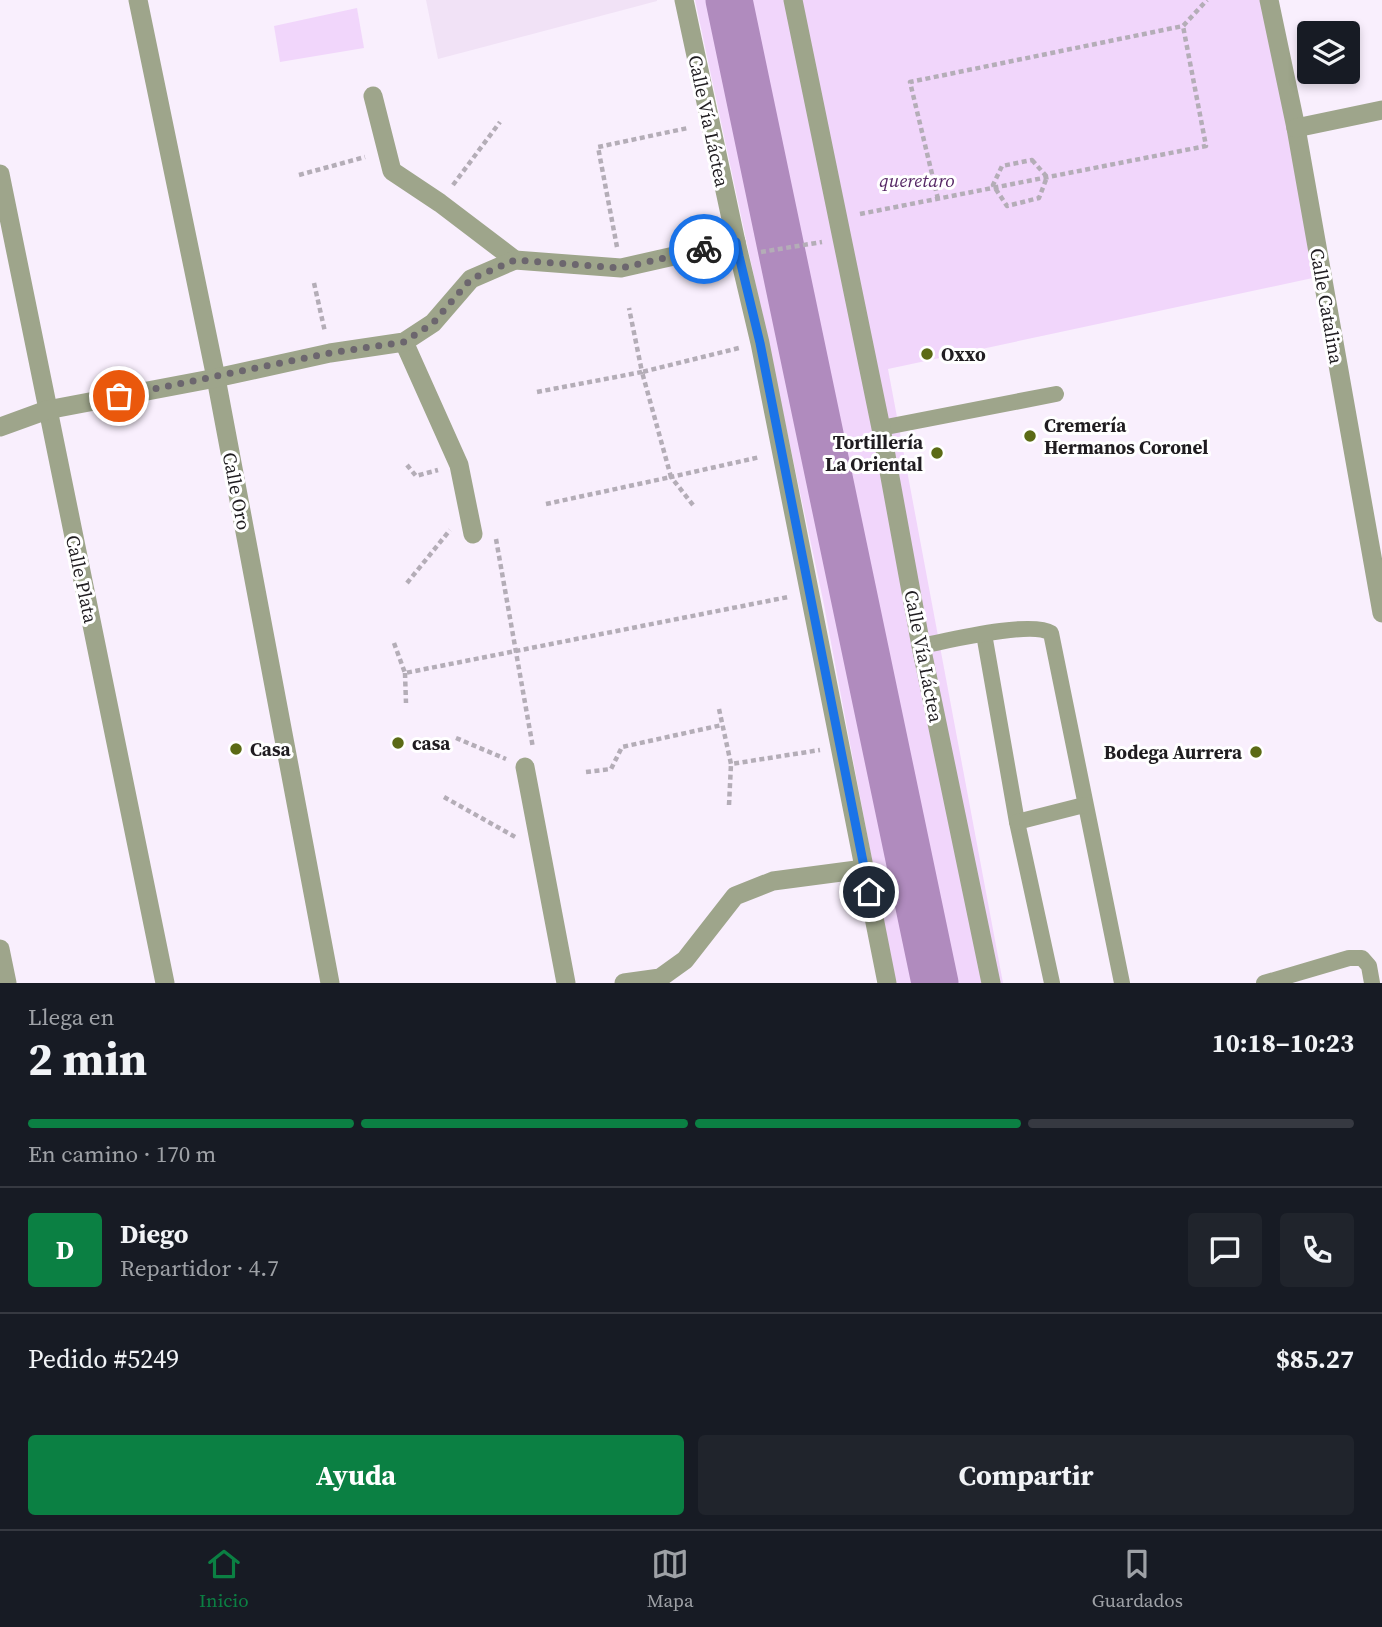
<!DOCTYPE html>
<html lang="es">
<meta charset="utf-8">
<style>
:root{--surface:#171b24;--page:#20242c;--text:#f1f3f6;--muted:#9ea1a6;--line:#363941;--accent:#0b8043}
body{margin:0;font-family:"Source Serif 4",serif;background:var(--page);color:var(--text);height:100vh;display:flex;flex-direction:column;font-size:26px;white-space:nowrap}
*{box-sizing:border-box;margin:0}
p{font-size:23px;color:var(--muted)}
.icon{flex:none;width:38px;height:38px;fill:none;stroke:currentColor;stroke-width:2;stroke-linecap:round;stroke-linejoin:round}
.map{position:relative;height:983px;overflow:hidden}
.details{display:flex;flex-direction:column;background:var(--surface);flex:1}
.details>*{flex:none}
.buttons{position:absolute;left:1297px;top:21px;display:grid;gap:14px}
.buttons a{display:grid;place-items:center;width:63px;height:63px;border-radius:7px;background:var(--surface);box-shadow:0 4px 10px #0003;font-size:35px}
.pin{position:absolute;display:grid;place-items:center;width:60px;height:60px;color:#fff;margin:-30px;border:4px solid #fff;border-radius:50%;box-shadow:0 2px 7px #0007}
.courier{position:absolute;display:grid;place-items:center;width:70px;height:70px;margin:-35px;border:5px solid #1a73e8;border-radius:50%;background:#fff;color:#222;box-shadow:0 2px 9px #0007}
.head em{font-style:normal;font-weight:700}
.head div{display:flex;flex-direction:column-reverse}
.head{display:flex;align-items:center;justify-content:space-between;height:119px;padding:0 28px}
h1{font-size:46px;font-weight:700;line-height:52px}
.bar{display:grid;grid-template-columns:repeat(4,1fr);gap:10px 7px;align-content:center;height:84px;padding:0 28px}
.bar i{height:9px;border-radius:5px;background:var(--line)}
.bar .on{background:var(--accent)}
.bar p{grid-column:span 4}
.line{display:flex;align-items:center;gap:18px;padding:0 28px;border-top:2px solid var(--line)}
.line div{flex:1}
.round{display:grid;place-items:center;flex:none;width:74px;height:74px;border-radius:7px;background:var(--page)}
.action{display:flex;gap:14px;margin-top:auto;padding:14px 28px}
.action a{flex:1;height:80px;border-radius:7px;background:var(--accent);color:#fff;font-size:28px;font-weight:700;line-height:80px;text-align:center}
.action a+a{background:var(--page);color:var(--text)}
.menu{display:flex;justify-content:space-around;align-items:center;height:98px;border-top:2px solid var(--line);background:var(--surface);font-size:19px;color:var(--muted)}
.menu a{display:grid;justify-items:center;gap:4px}
.menu .on{color:var(--accent)}
.map>svg:first-child{display:block}
.built{fill:#f1e2f6}
.green{fill:#f1d6fb}
.lines{fill:none;stroke-linecap:round;stroke-linejoin:round}
.river{stroke:#b08bbe;stroke-width:47}
.path{stroke:#b4adb7;stroke-width:4.5;stroke-dasharray:5 3.5;stroke-linecap:butt}
.service{stroke:#9ea58b;stroke-width:16}
.minor{stroke:#9ea58b;stroke-width:19}
.tertiary{stroke:#9ea58b;stroke-width:19}
.done{stroke:#6c666e;stroke-width:7;stroke-dasharray:0 12.6}
.route{stroke:#1a73e8;stroke-width:9}
.poi-dot{fill:#5b6a15;stroke:#fff;stroke-width:2.5}
.labels{text-anchor:middle;dominant-baseline:central;stroke-width:6;stroke-linejoin:round;paint-order:stroke}
.street-label{font-size:19px;fill:#201d21;stroke:#fff}
.park-label{font-size:19px;font-style:italic;fill:#562765;stroke:#fff}
.poi-label{font-size:19px;font-weight:bold;fill:#201d21;stroke:#fff;text-anchor:start}
</style>
<div class="map">
<svg width="1382" height="983" viewBox="0 0 1382 983">
<rect width="100%" height="100%" fill="#f9effd"/>
<path class="built" d="M426,0H657V1L438,59Z"/>
<g class="green">
<path d="M695,0H1269L1322,276L888,369L1003,983H895L823,600Z"/>
<path d="M357,8L364,48L280,62L274,26Z"/>
</g>
<g class="lines">
<path class="river" d="M729,0L935,983"/>
<g class="path">
<path d="M1032,160L1047,177L1039,198L1007,206L993,185L1002,166Z"/>
<path d="M299,175L365,157"/>
<path d="M453,185L500,122"/>
<path d="M938,199L910,82L1183,26L1207,0"/>
<path d="M860,214L1206,146L1183,26"/>
<path d="M617,247L598,147L688,128"/>
<path d="M761,252L822,242"/>
<path d="M314,283L325,332"/>
<path d="M537,392L642,372L629,308"/>
<path d="M407,465L416,476L438,470"/>
<path d="M546,504L671,477L642,372L739,348"/>
<path d="M693,505L671,477L760,457"/>
<path d="M496,539L533,748"/>
<path d="M407,583L450,530"/>
<path d="M394,643L405,673L788,597"/>
<path d="M405,673L406,703"/>
<path d="M719,709L731,764L820,750"/>
<path d="M456,738L506,759"/>
<path d="M586,772L611,769L622,747L722,725"/>
<path d="M444,797L517,838"/>
<path d="M729,805L731,764"/>
</g>
<g class="service">
<path d="M881,428L1056,394"/>
<path d="M984,634L1017,822L1052,983"/>
<path d="M921,646C947,641 1031,620 1051,633L1122,983"/>
<path d="M1017,822L1084,805"/>
<path d="M1264,983L1349,958H1362L1369,966L1372,983"/>
</g>
<g class="minor">
<path d="M138,0L216,378L330,983"/>
<path d="M684,0L736,242L760,343L887,983"/>
<path d="M1269,0L1296,128L1382,613"/>
<path d="M373,96L392,171L440,203L515,260"/>
<path d="M1296,128L1382,110"/>
<path d="M0,174L165,983"/>
<path d="M404,342L459,465L473,534"/>
<path d="M0,427L47,410L216,378L330,353L404,342L433,323L471,279L515,260L621,268L736,242"/>
<path d="M525,767L566,983"/>
<path d="M0,949L7,983"/>
<path d="M624,983L660,978L685,960L735,896L773,881L864,869"/>
</g>
<path class="tertiary" d="M793,0L881,428L921,646L991,983"/>
</g>
<g class="lines">
<path class="done" d="M119,396L330,353L404,342L433,323L471,279L515,260L621,268L704,249"/>
<path class="route" d="M704,249L736,242L739,256L760,343L869,892"/>
</g>
<g class="poi-dot">
<circle cx="927" cy="354" r="7"/>
<circle cx="1030" cy="436" r="7"/>
<circle cx="937" cy="453" r="7"/>
<circle cx="398" cy="743" r="7"/>
<circle cx="236" cy="749" r="7"/>
<circle cx="1256" cy="752" r="7"/>
</g>
<g class="labels">
<g class="street-label">
<text transform="translate(709 121) rotate(78)">Calle Vía Láctea</text>
<text transform="translate(1327 306) rotate(80)">Calle Catalina</text>
<text transform="translate(237 491) rotate(79)">Calle Oro</text>
<text transform="translate(82 579) rotate(78)">Calle Plata</text>
<text transform="translate(924 656) rotate(79)">Calle Vía Láctea</text>
</g>
<g class="park-label">
<text x="917" y="180">queretaro</text>
</g>
<g class="poi-label">
<text x="941" y="354">Oxxo</text>
<text x="1044" y="425">Cremería<tspan x="1044" dy="22">Hermanos Coronel</tspan></text>
<text x="923" y="442" text-anchor="end">Tortillería<tspan x="923" dy="22">La Oriental</tspan></text>
<text x="412" y="743">casa</text>
<text x="250" y="749">Casa</text>
<text x="1242" y="752" text-anchor="end">Bodega Aurrera</text>
</g>
</g>
</svg>
<div class="buttons">
<a><svg class="icon" aria-label="layers" viewBox="0 0 24 24"><path d="M12 4l9 5-9 5-9-5zM3 14l9 5 9-5"/></svg></a>
</div>
<div class="pin" style="left:119px;top:396px;background:#ea580c"><svg class="icon" aria-label="bag" viewBox="0 0 24 24"><path d="M5 8h14l-1 12H6zM9 8a3 3 0 0 1 6 0"/></svg></div>
<div class="pin" style="left:869px;top:892px;background:#1f2937"><svg class="icon" aria-label="home" viewBox="0 0 24 24"><path d="M3 11l9-7 9 7M6 9v11h12V9"/></svg></div>
<div class="courier" style="left:704px;top:249px"><svg class="icon" aria-label="bike" viewBox="0 0 24 24"><circle cx="6" cy="16" r="4"/><circle cx="18" cy="16" r="4"/><path d="M6 16l4-8h5l3 8M10 8l3 8H6M13 5h3"/></svg></div>
</div>
<section class="details">
<div class="head"><div><h1>2 min</h1><p>Llega en</p></div><em>10:18–10:23</em></div>
<div class="bar"><i class="on"></i><i class="on"></i><i class="on"></i><i></i><p>En camino · 170 m</p></div>
<div class="line" style="height:126px"><b class="round" style="background:var(--accent);color:#fff">D</b><div><b>Diego</b><p>Repartidor · 4.7</p></div><a class="round"><svg class="icon" aria-label="chat" viewBox="0 0 24 24"><path d="M4 5h16v11H9l-5 4z"/></svg></a><a class="round"><svg class="icon" aria-label="phone" viewBox="0 0 24 24"><path d="M5 4h4l2 5-3 2q2 4 5 5l2-3 5 2v4C11 20 4 13 5 4z"/></svg></a></div>
<div class="line" style="height:91px"><div>Pedido #5249</div><b>$85.27</b></div>
<div class="action"><a>Ayuda</a><a>Compartir</a></div>
</section>
<nav class="menu">
<a class="on"><svg class="icon" aria-label="home" viewBox="0 0 24 24"><path d="M3 11l9-7 9 7M6 9v11h12V9"/></svg>Inicio</a>
<a><svg class="icon" aria-label="map" viewBox="0 0 24 24"><path d="M3 6l6-2 6 2 6-2v14l-6 2-6-2-6 2zM9 4v14M15 6v14"/></svg>Mapa</a>
<a><svg class="icon" aria-label="saved" viewBox="0 0 24 24"><path d="M7 4h10v16l-5-4-5 4z"/></svg>Guardados</a>
</nav>
